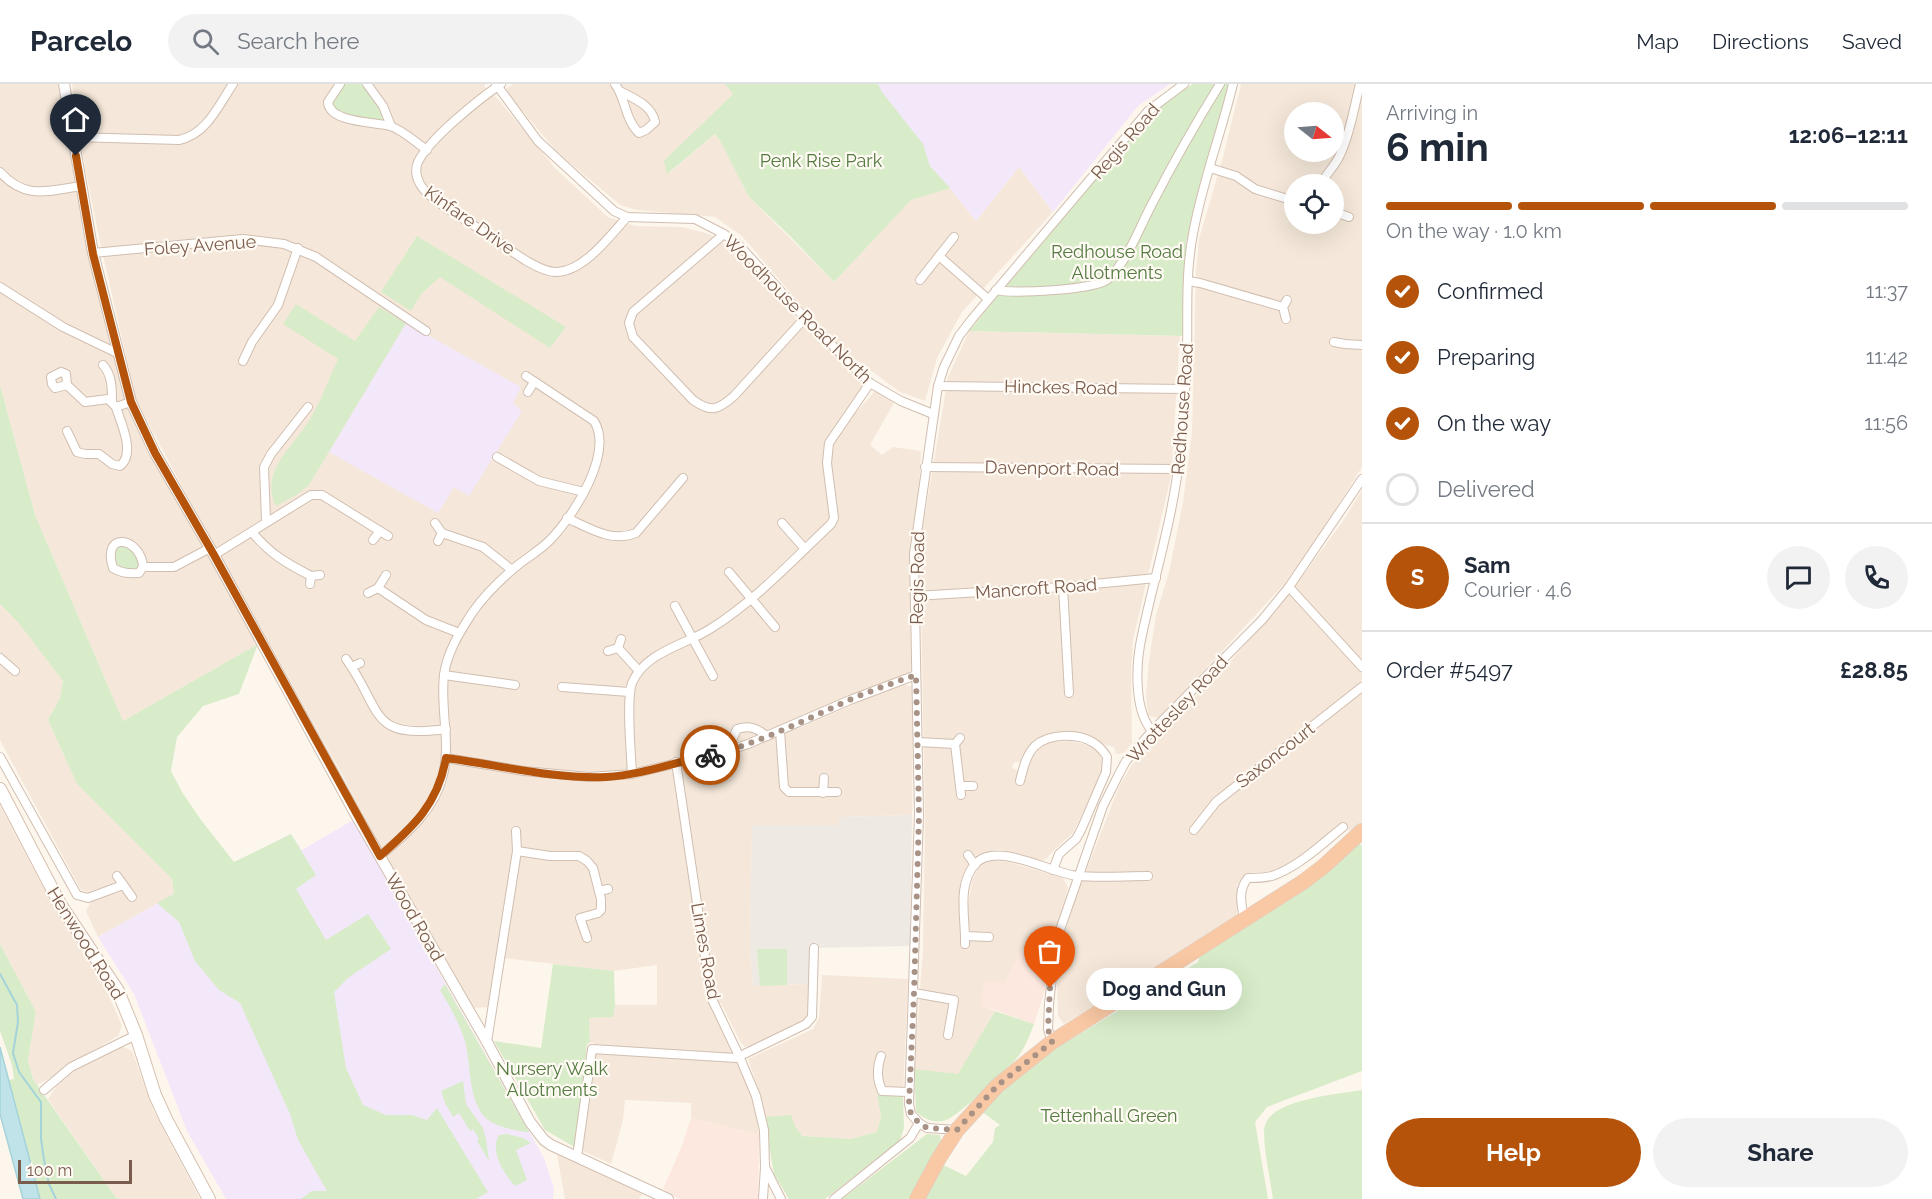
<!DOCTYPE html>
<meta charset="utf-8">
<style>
:root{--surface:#fff;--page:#f2f2f3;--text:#1f2937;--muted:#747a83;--line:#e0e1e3;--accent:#b45309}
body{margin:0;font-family:Raleway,sans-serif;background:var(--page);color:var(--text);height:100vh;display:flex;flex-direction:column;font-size:22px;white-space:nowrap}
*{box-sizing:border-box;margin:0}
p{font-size:20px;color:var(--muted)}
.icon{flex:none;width:33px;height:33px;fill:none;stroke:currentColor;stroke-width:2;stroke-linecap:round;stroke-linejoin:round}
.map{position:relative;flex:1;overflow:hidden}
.side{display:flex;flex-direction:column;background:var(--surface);width:570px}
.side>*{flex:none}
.needle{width:39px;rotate:107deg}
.tools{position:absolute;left:1284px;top:18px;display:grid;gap:12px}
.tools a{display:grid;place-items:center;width:60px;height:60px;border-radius:50%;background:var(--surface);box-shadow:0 6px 24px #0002;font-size:30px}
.scale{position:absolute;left:18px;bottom:15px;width:114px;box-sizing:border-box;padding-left:6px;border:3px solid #7a5c4d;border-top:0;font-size:16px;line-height:21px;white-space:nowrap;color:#7a5c4d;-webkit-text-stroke:4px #fffaf3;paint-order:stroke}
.pin{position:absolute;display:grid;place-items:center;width:51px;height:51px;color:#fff;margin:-62px -26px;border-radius:50% 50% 50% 0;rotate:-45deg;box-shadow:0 0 6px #0007}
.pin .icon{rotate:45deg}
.courier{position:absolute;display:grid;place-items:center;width:60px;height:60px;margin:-30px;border:4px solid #b45309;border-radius:50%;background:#fff;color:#222;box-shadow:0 2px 8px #0007}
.bubble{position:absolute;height:42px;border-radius:21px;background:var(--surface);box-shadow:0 6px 24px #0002;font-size:20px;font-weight:700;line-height:42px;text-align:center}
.overview em{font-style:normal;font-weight:700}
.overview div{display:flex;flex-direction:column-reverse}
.overview{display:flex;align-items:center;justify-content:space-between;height:102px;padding:0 24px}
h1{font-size:39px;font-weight:700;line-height:45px}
.bar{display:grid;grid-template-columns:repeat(4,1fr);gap:9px 6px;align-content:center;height:72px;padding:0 24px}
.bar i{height:8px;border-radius:4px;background:var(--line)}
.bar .on{background:var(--accent)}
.bar p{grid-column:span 4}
.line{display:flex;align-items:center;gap:15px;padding:0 24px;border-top:2px solid var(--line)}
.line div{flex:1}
.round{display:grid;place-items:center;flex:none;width:63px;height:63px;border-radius:32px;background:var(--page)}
ol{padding:0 24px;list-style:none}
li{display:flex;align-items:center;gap:18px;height:66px}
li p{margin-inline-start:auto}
li .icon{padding:6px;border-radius:50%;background:var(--accent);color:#fff;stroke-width:4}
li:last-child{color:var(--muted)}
li i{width:33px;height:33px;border:3px solid var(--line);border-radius:50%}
.button{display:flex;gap:12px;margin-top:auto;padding:12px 24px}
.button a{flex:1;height:69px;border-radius:36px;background:var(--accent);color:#fff;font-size:24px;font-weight:700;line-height:69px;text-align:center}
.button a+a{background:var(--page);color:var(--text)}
header{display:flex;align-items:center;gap:36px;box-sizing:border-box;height:84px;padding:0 30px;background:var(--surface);border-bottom:2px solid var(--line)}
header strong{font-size:28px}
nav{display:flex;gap:33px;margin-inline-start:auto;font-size:21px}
.search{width:420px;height:54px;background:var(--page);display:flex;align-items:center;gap:15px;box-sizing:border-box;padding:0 21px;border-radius:33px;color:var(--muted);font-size:22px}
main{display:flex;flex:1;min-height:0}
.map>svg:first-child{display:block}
.residential{fill:#f5e8da;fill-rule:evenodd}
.commercial{fill:#fde8e0}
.industrial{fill:#efe9e4}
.education{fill:#f3e8fa}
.green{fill:#d8ecc9}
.water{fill:#bfe3e8;stroke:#a5d3da;stroke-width:1.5}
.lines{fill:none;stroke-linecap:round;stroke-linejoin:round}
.stream{stroke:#a5d3da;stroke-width:2}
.minor-casing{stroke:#d1beb0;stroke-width:10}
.tertiary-casing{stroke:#d1beb0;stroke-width:12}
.secondary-casing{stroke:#d6c0b0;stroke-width:14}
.trunk-casing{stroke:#dad1cd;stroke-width:16}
.minor{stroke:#fff;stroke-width:8}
.tertiary{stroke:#fff;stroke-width:10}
.secondary{stroke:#fff;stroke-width:12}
.trunk{stroke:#f9c8a4;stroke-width:15}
.done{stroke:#a89285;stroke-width:6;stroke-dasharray:0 10.8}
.route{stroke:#b45309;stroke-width:8}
.labels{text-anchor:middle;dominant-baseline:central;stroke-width:4.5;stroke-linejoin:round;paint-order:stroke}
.street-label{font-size:18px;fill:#7a5c4d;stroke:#fffaf3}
.park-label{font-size:18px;fill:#537a41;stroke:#fffaf3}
</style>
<header>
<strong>Parcelo</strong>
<div class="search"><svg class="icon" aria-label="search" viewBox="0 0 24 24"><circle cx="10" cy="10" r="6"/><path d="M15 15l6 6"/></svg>Search here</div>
<nav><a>Map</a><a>Directions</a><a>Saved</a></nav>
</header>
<main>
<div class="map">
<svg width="1362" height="1115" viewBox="0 0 1362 1115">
<rect width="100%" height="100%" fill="#fdf6ec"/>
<g class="residential">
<path d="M0,0H60L90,171L152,371L258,560L123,637L35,431L0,301Z"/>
<path d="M72,0H485L484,2L497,14L556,85L608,133L635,142L682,143L709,150L740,171L795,233L863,299V305L843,330L850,335L876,306L894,319L870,361L882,371L893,363L921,367L919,409L910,471L911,586L907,590L849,612L792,638L797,645L898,601H906L913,603L912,731L840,733L839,741L752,742L750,863L753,902L809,900L808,930L805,935L755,962L745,963L741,959L721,919L712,924L734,967L732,970L700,976L740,979L755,1020L759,1051L691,1034V1019L625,1016L623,1036L611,1080L581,1066L595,967L594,959L590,958L589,934L612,933L615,921H657V881L614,887L496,873L488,923L474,924L378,762L344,694L185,408L136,316L101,163L85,84Z"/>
<path d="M513,0H725L733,10L714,30L668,90L715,50L719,55L749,113L834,198L911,115L950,104L976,137L1019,83L1053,128L962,228L937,274L925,317L900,308L848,270L800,220L742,152L715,133L637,126L620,121L556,67L505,6Z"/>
<path d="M1241,0H1362V383L1311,464L1286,498L1162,632L1156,634L1148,631L1146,612L1149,577L1156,531L1169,488L1183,418L1192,348L1196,187L1199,155L1223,73ZM1294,28H1334V68H1294ZM1294,100H1334V140H1294Z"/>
<path d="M969,247L1180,252L1171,392L1133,556L1131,588L1132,659L1124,669L1116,670L1114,663L1102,660L1090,652L1078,649L1050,651L1023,678H1014L1012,684L1017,686L1018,691L1016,700L1022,702L1031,676L1041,663L1051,658L1070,657L1088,661L1097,668L1102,675L1103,683L1099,695L1073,749L1055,765L1046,775L1042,777L999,765L974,772L969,779L961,805L959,823L961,848L968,860L970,856H991V849L971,848L966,835L972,797L978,784L985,778L995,776L1012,779L1063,794L1068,803L1051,876L1021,867L1005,899L981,921L995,927L958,991L914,985L923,866L925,737L920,460L948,293Z"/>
<path d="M1362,406V738L1352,747L1338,743L1294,778L1269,788L1244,793L1237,801V834L1064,940L1058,932L1057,895L1062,858L1078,808L1118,705L1131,682L1169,639L1230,578L1298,498L1343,437Z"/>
<path d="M0,520L18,537L63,597L60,614L48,636L77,700L172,795L174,810L98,853L86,827L92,816L123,807L114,792L115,798L110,802L88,808L81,806L0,656Z"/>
<path d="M0,722L53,822L101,893L122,942L118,952L62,985L54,992L37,1001L33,995L28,976L36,928L0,860Z"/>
<path d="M822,891L908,895L903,1012H878L881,1032L877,1048L850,1055L802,1052L795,1042L764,1033L760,1010L748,975L813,945L819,934Z"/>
<path d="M121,962L132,967L153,1026L200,1115H117L48,1015L57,1002L74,987Z"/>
<path d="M557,1071L563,1072L643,1109L639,1115H565Z"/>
</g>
<g class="commercial">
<path d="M1021,867L1051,876L1043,913L1034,940L981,921L984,898L1005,899Z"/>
<path d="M691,1034L759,1051L758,1115H679L663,1105L681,1064Z"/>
</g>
<path class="industrial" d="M912,731L910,862L810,864L809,900L753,902L750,863L752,741H839V733Z"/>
<g class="education">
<path d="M857,0H1170L1138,22L1053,128L1019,83L976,137L950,104L859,5Z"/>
<path d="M406,239L521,303L513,319L522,327L469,412L454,403L438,429L329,368Z"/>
<path d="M353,736L544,1074L554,1104L553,1115H226L187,1047L134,910L98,853L174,810L291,750L302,766Z"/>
</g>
<g class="green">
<path d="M344,0H363L386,32V36L382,38L346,31L331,22Z"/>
<path d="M725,0H878L882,8L923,60L930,82L950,104L911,116L834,198L790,152L749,113L719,55L715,50L667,90L664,77L733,10Z"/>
<path d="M1193,0H1230L1186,159L1185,252L969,247L1098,92L1166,16Z"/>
<path d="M417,152L566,243L550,264L440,193L421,210L411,227L381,208Z"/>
<path d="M296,220L355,257L379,223L406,239L309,401L298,410L276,422C259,386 294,363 310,335C321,317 329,295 338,275L283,240Z"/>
<path d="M0,301L35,431L123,637L258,560L239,610L203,622L177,653L171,687L182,708L201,736L234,778L291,750L316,791L296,805L326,856L368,830L391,865L349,893L334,908L346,984L363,1021L386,1031H412L427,1036L437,1024L488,1108L476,1115H301L312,1107H327L298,1056L290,1030L240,919L219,906L195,877L179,838L157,819L174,810L172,795L77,700L48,636L60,614L63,597L18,538L0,520Z"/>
<path d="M122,461L129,463L140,479L138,485C123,487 111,482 116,464Z"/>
<path d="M1359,759L1362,762V987L1267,1023L1255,1038L1268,1115H920L941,1080L966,1092L993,1058L995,1044L1000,1041L981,1027L1028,984L1050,968L1198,878L1200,871L1277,824Z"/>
<path d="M0,860L36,928L28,976L33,995L117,1115H40L22,1052L9,996L14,995L12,981L0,947Z"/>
<path d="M757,865H787V901L760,902Z"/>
<path d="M553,880L614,887L615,921L613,933L589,934L590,958L587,960L576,1064L545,1046L494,957L541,964Z"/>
<path d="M445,900L529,1048C516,1047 490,1042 482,1030C468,1009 471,981 465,957C459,938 450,923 440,906Z"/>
<path d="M995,927L1034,940C1030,951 1026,961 1020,970C1012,982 958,1032 946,1036C934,1040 925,1035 916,1028L914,985L958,990Z"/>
<path d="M463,997L466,1020L483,1044L486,1055L489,1077L477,1057L479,1055L473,1045L470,1047L459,1029L453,1033L445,1019L441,1007Z"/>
<path d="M1362,1006V1115H1273C1271,1099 1261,1055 1265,1041C1273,1015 1339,1010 1362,1006Z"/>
<path d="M877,1011L903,1012L904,1044L900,1056L825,1115H789L774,1090L764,1033L791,1031L795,1042L802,1052L850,1055L877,1048L881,1032Z"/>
<path d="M507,1050L523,1054L531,1059L516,1066L527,1096L515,1102C504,1090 489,1066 499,1051Z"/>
<path d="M927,1050L940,1051L941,1058L909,1115H842Z"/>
</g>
<path class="water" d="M0,963L40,1115H23L0,1030Z"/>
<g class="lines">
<path class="stream" d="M0,890L17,921L18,938L13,969L19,988L41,1018V1055L44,1076L49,1100L56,1115"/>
<defs>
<g id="minor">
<path d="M340,0L328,18C329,39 376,38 390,42C403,46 416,59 427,66"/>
<path d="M367,0L383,22L391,42"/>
<path d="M496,0L538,57L614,127L627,133L695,135L724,150L738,160L805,234L870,299L901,317L933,330"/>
<path d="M501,0C479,15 429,55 418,78C415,85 416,93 420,100C428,116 473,140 489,151C505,162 538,189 557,188C584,187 610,152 627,133"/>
<path d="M615,0C626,15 625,36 639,49L646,46L655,38C652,21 634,15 620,7"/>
<path d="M73,53L179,56C207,50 218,22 233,0"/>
<path d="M1210,84L1236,92L1255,105L1294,117"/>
<path d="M0,88C25,116 47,107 81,102"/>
<path d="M1321,100C1326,90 1334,83 1339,73C1350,50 1354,24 1360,0"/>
<path d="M1334,128L1349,133"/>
<path d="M724,150L633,228L629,239L633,253L693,316C711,329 718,326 734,312L805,234"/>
<path d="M93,169L243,155L284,160L316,173L426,247"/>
<path d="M939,172L988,215"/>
<path d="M920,196L954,153"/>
<path d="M1188,197L1200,199L1283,223"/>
<path d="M0,203L63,243L119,270"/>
<path d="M996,206C1013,210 1096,206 1108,195C1129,175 1139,144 1152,120C1173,79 1196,39 1220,0"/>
<path d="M1286,235L1283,223L1287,216"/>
<path d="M1334,258L1345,260L1362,261"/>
<path d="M243,277L252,258L278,221L298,164"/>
<path d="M103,281C112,291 112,304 112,317"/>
<path d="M67,301L55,304L52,300L51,293L61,288L66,290L67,301L85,318L108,315L116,323L131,318"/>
<path d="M938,302L1185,305"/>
<path d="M528,308L534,298"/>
<path d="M67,347L77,368L85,370H99L112,380L120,382C136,369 121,340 116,323"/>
<path d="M497,373L539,397L584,408"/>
<path d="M925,383L1178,385"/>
<path d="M567,434C589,444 612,459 636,449L683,394"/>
<path d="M266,437L264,383L271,370L308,323"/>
<path d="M435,439L442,449L438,457"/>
<path d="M782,439L805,465"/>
<path d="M252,448C270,470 286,479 311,492"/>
<path d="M442,449L483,463L512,486"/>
<path d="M373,456L380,447"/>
<path d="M214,471L311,411H322L388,452"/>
<path d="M143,483C141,453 101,446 113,484C121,489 129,490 139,489L143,483H174L210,464"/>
<path d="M729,488L775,543"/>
<path d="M310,500L311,492L320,491"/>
<path d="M1063,503L1069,609"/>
<path d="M1289,503L1362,583"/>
<path d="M378,504L426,536L459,549"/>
<path d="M368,509L378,504L386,491"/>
<path d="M915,512L1063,503L1156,494"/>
<path d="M675,522L713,592"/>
<path d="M618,564L639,587"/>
<path d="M608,567L618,564L621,555"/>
<path d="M0,574L15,587"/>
<path d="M346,575C383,626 368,656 446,645"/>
<path d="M352,583L360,579"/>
<path d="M444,591L515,601"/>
<path d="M562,603L629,608"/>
<path d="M780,647L784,703L789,708H837"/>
<path d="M1152,647C1133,625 1136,578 1142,551C1155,490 1174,430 1180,368C1183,336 1186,304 1187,272C1188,232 1185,190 1193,150C1202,99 1221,50 1233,0"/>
<path d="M918,658L955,660L960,654"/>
<path d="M955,660L961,711"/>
<path d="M727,667L737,645C750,641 756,644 767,652"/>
<path d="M0,673L77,811L88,814L123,801"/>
<path d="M446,674L524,687L589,693L632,690L727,667L748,660L850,616L916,591"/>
<path d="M676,678L711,913L740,974L756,1012L764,1046L765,1083L763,1115"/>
<path d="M632,690C631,669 626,615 632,599C645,568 685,561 710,545C755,517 793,476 831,440L834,434L827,379L829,359L870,299"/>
<path d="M1020,697C1023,685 1026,671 1035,662C1049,649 1079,649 1094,659C1100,663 1104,668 1107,673L1106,688L1081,746L1076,755L1059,770L1053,786"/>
<path d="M962,702H973"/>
<path d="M823,709L824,694"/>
<path d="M1194,746L1216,718L1362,603"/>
<path d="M517,767L550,772H579L587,777L593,784L601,815V826L598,829L580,834L587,854"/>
<path d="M968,771L975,781"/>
<path d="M380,772C406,750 435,726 443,691C451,658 440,624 444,591C447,568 460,548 472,529C483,513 497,499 512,486C524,475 540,467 551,455C574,431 614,369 594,337L526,292"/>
<path d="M117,792L132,813"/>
<path d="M599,807L608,805"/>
<path d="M1244,836C1242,821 1237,807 1248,794C1255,794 1264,794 1272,792C1298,783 1321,761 1343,743"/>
<path d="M966,852L989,853"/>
<path d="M965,860C966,834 956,801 976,779C998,757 1052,790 1078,792C1101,794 1125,792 1148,792"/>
<path d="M914,909L954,916L948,951"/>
<path d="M487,958L517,767L516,747"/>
<path d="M1052,958L1048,945L1049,920L1054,875L1061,843L1103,722L1119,690L1126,677L1152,647L1262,536L1289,503L1362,395"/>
<path d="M881,972C877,983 877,996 882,1007L908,1008"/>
<path d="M44,1006L71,983L136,951"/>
<path d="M957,1046L927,1044L919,1039L911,1030L909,1020L919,731L914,470L938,302L944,283L959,252L972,235L1148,27L1184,0"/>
<path d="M577,1073L592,965L736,974L806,940L812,933L814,864"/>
<path d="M765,1083L781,1115"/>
<path d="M834,1115L910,1054L919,1039"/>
</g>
<path id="tertiary" d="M64,0L93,169L131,318L155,369L214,471L356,731L487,958L530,1038L544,1056L551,1061L668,1115"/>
<path id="secondary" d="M0,705L60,820L118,907L136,951L155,1011L166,1035L209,1115"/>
<path id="trunk" d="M917,1115L939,1074L957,1046L997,1002L1052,958L1303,798L1324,782L1362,747"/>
</defs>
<use href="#minor" class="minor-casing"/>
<use href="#tertiary" class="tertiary-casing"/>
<use href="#secondary" class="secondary-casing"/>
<use href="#trunk" class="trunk-casing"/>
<use href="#minor" class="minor"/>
<use href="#tertiary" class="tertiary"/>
<use href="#secondary" class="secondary"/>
<use href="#trunk" class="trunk"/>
</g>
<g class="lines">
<path class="done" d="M710,671C758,660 802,637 847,617C870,607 893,599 916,591L919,731L914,909L909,1020L911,1030L919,1039L927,1044L957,1046L997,1002L1052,958L1048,945L1050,904"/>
<path class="route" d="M76,72L93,170L131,318L155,369L214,471L380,772C414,742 438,720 446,674C499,681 553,695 606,693C641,691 676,678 710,671"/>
</g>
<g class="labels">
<g class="street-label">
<text transform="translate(1125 57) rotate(-49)">Regis Road</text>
<text transform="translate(470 136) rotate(35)">Kinfare Drive</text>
<text transform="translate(200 161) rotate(-4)">Foley Avenue</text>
<text transform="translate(798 225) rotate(45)">Woodhouse Road North</text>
<text transform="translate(1061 303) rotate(1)">Hinckes Road</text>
<text transform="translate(1182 325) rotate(-86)">Redhouse Road</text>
<text transform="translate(1052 384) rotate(1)">Davenport Road</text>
<text transform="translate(917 494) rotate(-89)">Regis Road</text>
<text transform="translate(1036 504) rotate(-4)">Mancroft Road</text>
<text transform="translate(1177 625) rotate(-47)">Wrottesley Road</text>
<text transform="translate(1275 671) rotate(-38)">Saxoncourt</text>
<text transform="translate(415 833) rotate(60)">Wood Road</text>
<text transform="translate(86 859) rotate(58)">Henwood Road</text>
<text transform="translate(706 867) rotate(80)">Limes Road</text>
</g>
<g class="park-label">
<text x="821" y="76">Penk Rise Park</text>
<text x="1117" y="167">Redhouse Road<tspan x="1117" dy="21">Allotments</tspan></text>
<text x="552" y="984">Nursery Walk<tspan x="552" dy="21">Allotments</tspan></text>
<text x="1109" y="1031">Tettenhall Green</text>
</g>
</g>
</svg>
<div class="tools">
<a><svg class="needle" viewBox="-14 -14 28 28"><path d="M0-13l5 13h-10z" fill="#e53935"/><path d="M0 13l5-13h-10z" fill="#747a83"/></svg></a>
<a><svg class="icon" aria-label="locate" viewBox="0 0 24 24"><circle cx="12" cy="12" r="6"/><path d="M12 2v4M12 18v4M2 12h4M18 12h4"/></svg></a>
</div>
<div class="scale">100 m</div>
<div class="pin" style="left:1050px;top:904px;background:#ea580c"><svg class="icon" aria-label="bag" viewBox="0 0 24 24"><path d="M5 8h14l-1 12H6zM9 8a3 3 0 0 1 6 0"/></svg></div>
<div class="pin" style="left:76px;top:72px;background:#1f2937"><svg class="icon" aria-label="home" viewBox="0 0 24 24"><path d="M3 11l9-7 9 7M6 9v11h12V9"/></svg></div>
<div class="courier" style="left:710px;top:671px"><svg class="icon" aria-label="bike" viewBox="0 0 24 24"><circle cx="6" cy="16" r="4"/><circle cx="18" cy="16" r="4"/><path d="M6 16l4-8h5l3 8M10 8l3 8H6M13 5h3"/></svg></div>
<div class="bubble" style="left:1086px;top:884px;width:156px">Dog and Gun</div>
</div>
<section class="side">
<div class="overview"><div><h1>6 min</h1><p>Arriving in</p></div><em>12:06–12:11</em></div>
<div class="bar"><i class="on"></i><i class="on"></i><i class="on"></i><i></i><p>On the way · 1.0 km</p></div>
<ol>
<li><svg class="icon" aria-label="check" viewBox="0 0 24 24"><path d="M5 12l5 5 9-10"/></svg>Confirmed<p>11:37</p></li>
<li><svg class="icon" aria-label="check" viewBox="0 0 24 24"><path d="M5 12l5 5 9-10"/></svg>Preparing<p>11:42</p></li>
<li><svg class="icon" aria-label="check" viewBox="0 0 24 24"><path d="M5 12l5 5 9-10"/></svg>On the way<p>11:56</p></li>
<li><i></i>Delivered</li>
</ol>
<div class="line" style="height:108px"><b class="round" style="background:var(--accent);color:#fff">S</b><div><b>Sam</b><p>Courier · 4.6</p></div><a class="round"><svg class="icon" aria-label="chat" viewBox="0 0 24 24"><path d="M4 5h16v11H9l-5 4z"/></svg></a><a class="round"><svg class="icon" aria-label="phone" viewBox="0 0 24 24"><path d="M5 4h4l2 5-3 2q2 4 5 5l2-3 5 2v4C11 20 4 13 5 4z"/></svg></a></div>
<div class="line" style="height:78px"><div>Order #5497</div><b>£28.85</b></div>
<div class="button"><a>Help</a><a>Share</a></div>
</section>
</main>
